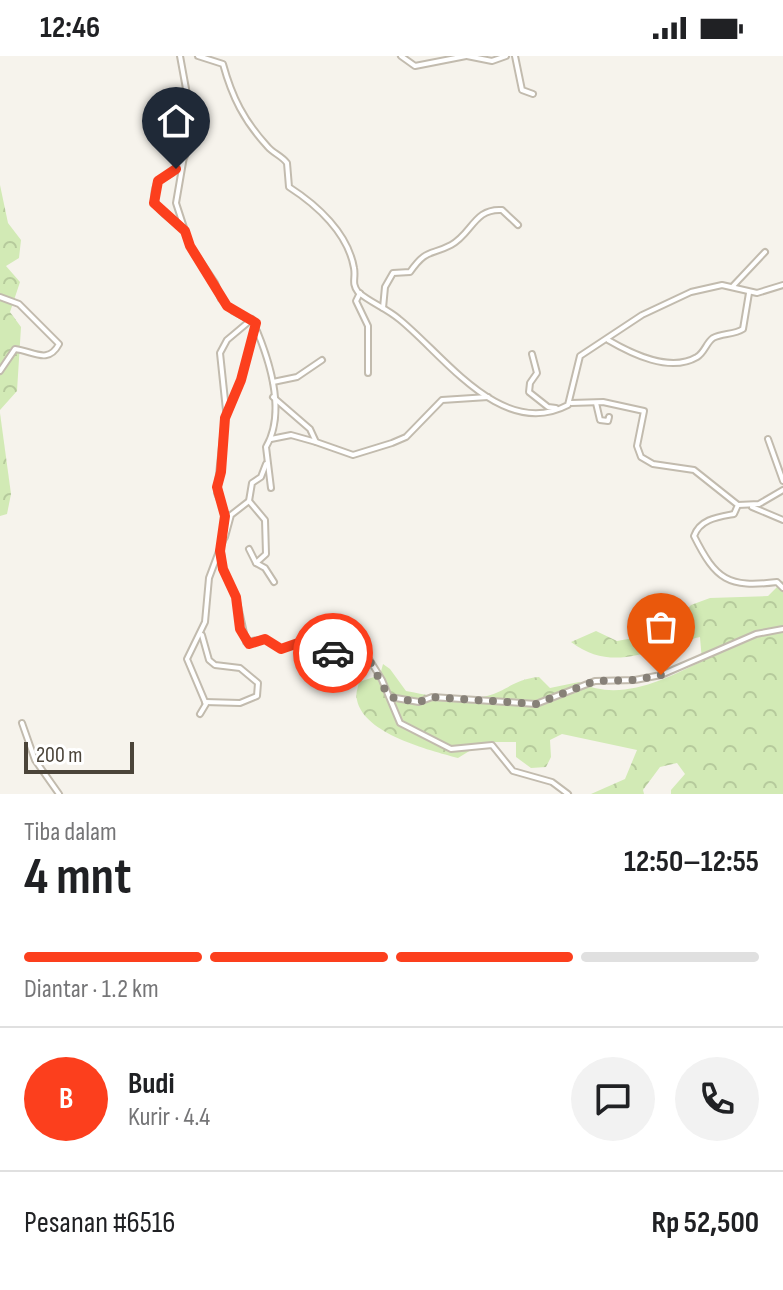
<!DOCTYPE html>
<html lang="id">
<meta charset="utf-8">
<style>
:root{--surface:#fff;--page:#f2f2f2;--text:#202124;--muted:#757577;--line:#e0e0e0;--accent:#fc3f1d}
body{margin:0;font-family:"Sofia Sans Condensed",sans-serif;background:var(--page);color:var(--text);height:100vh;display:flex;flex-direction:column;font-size:30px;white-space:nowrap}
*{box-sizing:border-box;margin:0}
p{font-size:26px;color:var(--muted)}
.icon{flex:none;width:44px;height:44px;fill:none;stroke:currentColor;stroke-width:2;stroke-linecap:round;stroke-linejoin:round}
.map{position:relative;height:738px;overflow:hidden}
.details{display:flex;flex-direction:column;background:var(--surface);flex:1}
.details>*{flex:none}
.scale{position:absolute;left:24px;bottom:20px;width:110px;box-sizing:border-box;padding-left:8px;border:4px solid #4b4439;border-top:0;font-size:22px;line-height:28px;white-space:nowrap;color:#4b4439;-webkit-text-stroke:6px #fff;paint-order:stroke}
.pin{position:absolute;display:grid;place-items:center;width:68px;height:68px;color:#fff;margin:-82px -34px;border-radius:50% 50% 50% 0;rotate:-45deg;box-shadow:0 0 8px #0007}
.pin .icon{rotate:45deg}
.courier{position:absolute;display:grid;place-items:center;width:80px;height:80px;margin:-40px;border:6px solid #fc3f1d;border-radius:50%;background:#fff;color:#222;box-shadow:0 2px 10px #0007}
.headline em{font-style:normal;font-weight:700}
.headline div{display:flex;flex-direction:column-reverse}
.headline{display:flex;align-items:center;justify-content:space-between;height:136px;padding:0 24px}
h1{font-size:52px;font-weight:700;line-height:60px}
.bar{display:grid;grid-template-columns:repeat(4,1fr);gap:12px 8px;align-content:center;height:96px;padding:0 24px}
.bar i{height:10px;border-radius:6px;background:var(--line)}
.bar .on{background:var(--accent)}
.bar p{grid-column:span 4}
.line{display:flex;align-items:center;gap:20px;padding:0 24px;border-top:2px solid var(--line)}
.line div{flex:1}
.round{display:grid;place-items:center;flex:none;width:84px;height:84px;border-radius:42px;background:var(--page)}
.status{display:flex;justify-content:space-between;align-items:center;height:56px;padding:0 40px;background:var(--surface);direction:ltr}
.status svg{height:22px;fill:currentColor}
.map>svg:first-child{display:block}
.forest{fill:url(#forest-crowns)}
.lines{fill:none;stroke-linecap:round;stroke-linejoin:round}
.minor-casing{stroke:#c2bbae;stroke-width:8}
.minor{stroke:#fff;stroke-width:4}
.done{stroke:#878178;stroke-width:8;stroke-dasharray:0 14.4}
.route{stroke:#fc3f1d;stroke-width:10}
</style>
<div class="status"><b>12:46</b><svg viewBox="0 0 49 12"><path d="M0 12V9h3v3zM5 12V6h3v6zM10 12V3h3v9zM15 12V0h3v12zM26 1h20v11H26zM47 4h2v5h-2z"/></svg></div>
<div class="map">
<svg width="783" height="738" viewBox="0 0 783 738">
<defs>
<pattern id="forest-crowns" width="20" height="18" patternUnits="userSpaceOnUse" patternTransform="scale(2)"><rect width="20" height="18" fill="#d2eab5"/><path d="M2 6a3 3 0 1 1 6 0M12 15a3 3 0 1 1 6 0" fill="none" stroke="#b6ca9c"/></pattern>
</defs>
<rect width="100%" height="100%" fill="#f6f3ec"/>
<g class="forest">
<path d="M0,129L8,167L21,184L19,202L6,210L20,226L10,256L21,271L17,335L0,354Z"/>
<path d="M0,357L11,438L7,458L0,460Z"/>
<path d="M783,525V738H671V734L685,718L677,707L660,711L643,734L644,738H591L625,723L637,694L562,678L550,684L551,701L546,711L531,712L516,701V686H484L458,702C429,694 364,678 357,644C355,639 358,631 359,626L380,619L383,608L390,613L406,635C432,640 461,646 487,640C507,635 514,623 539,621L550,632L579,626C619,647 666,623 702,605L700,581C654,591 615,619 571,586L596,575L617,585L655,578L675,566L691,549L710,542L768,540Z"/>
</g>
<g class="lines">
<defs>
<g id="minor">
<path d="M180,0L191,60L176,147L190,190L215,227L221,243L233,255L256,267L241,324L225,362L217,437L224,454V482L209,522L205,566L187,603L206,648L200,658"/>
<path d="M198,0L223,8C232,41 244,65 268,91C273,97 282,100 287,107L289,131C317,149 348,177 354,212C356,222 351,227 358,236C371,247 386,252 399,263C444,299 501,384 568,349L580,300L642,259L691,236L722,229L757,237L783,229"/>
<path d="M401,0L415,10L466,0"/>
<path d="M467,0L492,5L506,0"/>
<path d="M515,0L522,34L533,38"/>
<path d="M183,172C165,159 146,150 158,125L172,117L185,100"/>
<path d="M733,230L765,196"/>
<path d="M360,237L356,245L368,270V317"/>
<path d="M0,241L19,248L59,288C48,309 33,295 15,293L0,315"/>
<path d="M383,252L385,231L393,217L410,216C427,192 430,200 451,189C472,178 474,152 502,154L518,169"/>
<path d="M257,275C271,309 286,357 266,391L271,432"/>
<path d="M608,284C632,298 670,317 697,301C705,296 706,287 713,282C722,277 734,279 743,273L749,237"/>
<path d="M532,298L537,317L530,327L529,336L548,351L556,352"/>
<path d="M273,326L297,321L322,304"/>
<path d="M273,341L310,373L316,386L353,399L392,387L406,381L442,344L488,341"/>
<path d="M571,347L603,346L644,355L637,390L641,401L653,408L694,414L738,449L759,448L783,434"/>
<path d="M596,347L600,364L608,365L609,361"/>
<path d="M226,354L220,297L227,284L252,263"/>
<path d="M271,383L291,379L316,386"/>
<path d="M768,383L783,425"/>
<path d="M249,445L265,464L266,498L256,507L265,512L274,526"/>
<path d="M738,449L734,458C718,461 700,463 694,480C716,524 728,532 777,526L783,532"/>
<path d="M752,451L783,464"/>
<path d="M225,481L231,459L249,445L252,427L261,421L266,408"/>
<path d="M249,493L256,507"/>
<path d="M221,497L223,513L236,541L246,586L265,583L281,593L304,585L330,596L366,598L382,624L400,667L451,693L492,689L513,715L552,726L568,738"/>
<path d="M202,579L209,604L215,609L240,612L258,627L257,640L240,647L205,646"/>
<path d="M390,641L419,646L432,641L536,648L595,625L635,624L661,619L756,578L783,573"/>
<path d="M22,667L35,704L59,738"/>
</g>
</defs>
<use href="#minor" class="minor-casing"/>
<use href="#minor" class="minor"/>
</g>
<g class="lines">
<path class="done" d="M333,597L366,598L389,641L419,646L432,641L536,648L595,625L635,624L661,619"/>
<path class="route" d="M176,113L158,125L154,147L185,175L190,190L227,250L256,267L241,324L225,362L221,416L217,431L225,460L220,495L223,513L236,541L240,573L249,588L265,583L281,593L304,585L333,597"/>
</g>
</svg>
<div class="scale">200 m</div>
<div class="pin" style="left:661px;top:619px;background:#ea580c"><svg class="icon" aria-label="bag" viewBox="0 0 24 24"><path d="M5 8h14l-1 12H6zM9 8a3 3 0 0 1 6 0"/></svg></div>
<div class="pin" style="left:176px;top:113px;background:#1f2937"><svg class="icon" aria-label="home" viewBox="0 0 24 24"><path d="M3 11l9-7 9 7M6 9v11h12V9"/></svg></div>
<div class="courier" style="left:333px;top:597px"><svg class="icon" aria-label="car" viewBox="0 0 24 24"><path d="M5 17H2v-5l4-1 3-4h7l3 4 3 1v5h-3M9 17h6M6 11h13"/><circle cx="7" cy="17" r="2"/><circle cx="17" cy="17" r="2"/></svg></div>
</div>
<section class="details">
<div class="headline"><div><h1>4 mnt</h1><p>Tiba dalam</p></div><em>12:50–12:55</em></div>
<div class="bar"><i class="on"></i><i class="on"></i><i class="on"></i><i></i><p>Diantar · 1.2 km</p></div>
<div class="line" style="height:144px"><b class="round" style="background:var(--accent);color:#fff">B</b><div><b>Budi</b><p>Kurir · 4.4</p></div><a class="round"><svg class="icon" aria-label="chat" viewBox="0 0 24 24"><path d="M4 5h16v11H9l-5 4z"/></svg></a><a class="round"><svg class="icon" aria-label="phone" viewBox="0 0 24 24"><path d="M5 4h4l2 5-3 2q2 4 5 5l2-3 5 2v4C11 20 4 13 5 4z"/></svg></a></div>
<div class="line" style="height:104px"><div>Pesanan #6516</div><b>Rp 52,500</b></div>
</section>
